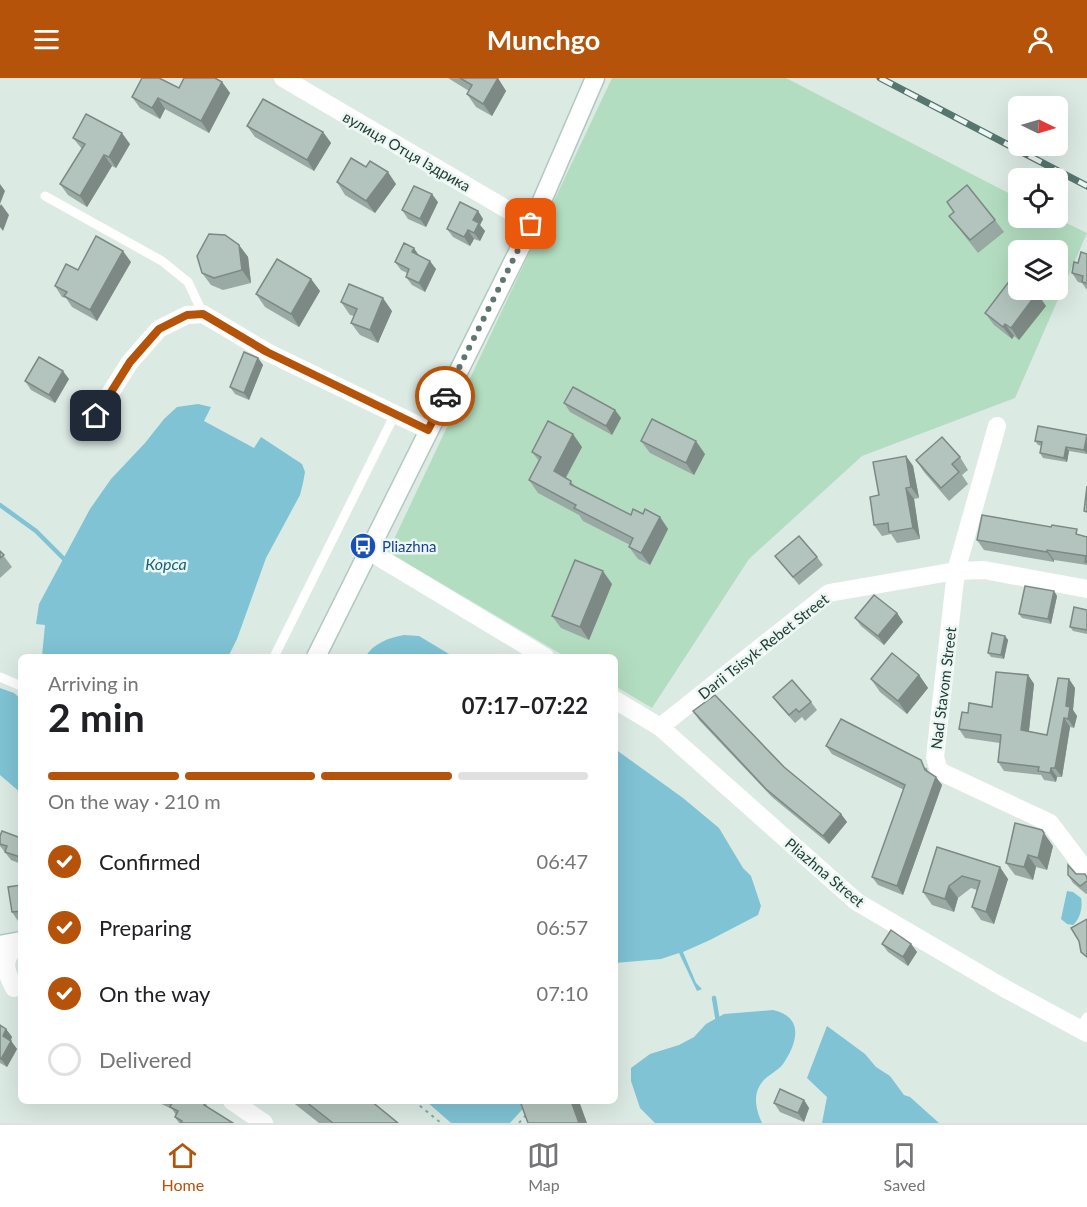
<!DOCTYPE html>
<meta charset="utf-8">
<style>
:root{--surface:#fff;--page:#f2f2f2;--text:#202124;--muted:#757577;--line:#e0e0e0;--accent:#b45309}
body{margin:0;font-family:Lato,sans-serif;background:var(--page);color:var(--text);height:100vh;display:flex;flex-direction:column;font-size:22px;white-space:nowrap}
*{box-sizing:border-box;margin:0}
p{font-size:20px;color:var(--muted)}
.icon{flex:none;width:33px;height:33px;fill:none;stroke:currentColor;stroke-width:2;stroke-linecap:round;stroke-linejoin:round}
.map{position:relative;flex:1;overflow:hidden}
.drawer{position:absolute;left:18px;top:576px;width:600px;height:450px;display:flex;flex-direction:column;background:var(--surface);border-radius:9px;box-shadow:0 6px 24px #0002}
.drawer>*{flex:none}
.needle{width:39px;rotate:95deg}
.tools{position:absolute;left:1008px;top:18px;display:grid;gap:12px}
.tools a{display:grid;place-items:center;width:60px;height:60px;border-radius:9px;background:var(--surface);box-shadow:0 6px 24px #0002;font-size:30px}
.pin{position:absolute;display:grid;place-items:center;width:51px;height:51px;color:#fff;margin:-26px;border-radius:12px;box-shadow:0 3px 9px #0006}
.courier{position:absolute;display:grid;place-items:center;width:60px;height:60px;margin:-30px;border:4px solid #b45309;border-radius:50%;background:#fff;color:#222;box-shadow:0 2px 8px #0007}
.headline em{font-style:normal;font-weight:700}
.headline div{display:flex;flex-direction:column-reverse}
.headline{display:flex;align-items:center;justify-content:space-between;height:102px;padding:0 30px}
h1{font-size:39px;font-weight:700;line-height:45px}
.bar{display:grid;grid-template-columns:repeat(4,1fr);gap:9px 6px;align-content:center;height:72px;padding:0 30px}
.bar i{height:8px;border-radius:4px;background:var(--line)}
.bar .current{background:var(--accent)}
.bar p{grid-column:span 4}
ol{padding:0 30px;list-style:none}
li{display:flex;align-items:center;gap:18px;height:66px}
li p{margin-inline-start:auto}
li .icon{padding:6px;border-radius:50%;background:var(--accent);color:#fff;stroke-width:4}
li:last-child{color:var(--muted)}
li i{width:33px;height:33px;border:3px solid var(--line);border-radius:50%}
header{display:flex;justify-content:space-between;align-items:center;height:78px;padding:0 30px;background:var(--accent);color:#fff;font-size:27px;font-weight:700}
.dock{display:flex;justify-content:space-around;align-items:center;height:84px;border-top:2px solid var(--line);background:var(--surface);font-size:16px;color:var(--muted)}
.dock a{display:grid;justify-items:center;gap:3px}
.dock .current{color:var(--accent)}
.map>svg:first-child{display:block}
.green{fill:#b3ddc0;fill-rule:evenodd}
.water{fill:#7fc3d4}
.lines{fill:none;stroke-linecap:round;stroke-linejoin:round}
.stream{stroke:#7fc3d4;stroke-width:4.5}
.secondary-casing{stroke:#afcac1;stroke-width:21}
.path{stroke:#7aafa1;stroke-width:2;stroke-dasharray:3 4.5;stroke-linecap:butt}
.service{stroke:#fff;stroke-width:9}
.minor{stroke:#fff;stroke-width:18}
.tertiary{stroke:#fff;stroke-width:18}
.secondary{stroke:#fff;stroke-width:18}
.rail-casing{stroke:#57766f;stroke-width:7}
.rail{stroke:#ecf6f2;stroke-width:4.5;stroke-dasharray:14;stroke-linecap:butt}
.wall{fill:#99a9a3}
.shaded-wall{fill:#7d8984}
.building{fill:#b2c4bd;stroke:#7d8984;stroke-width:1.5}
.done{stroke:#607771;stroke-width:6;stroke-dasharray:0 10.8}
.route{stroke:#b45309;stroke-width:8}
.labels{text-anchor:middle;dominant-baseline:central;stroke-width:5;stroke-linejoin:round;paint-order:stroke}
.street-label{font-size:15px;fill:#1d3933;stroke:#ecf6f2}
.transit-label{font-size:15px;fill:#164399;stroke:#ecf6f2;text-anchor:start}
.water-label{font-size:16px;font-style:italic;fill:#156378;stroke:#ecf6f2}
</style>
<header><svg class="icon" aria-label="menu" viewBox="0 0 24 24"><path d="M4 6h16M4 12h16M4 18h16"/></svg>Munchgo<svg class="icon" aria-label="person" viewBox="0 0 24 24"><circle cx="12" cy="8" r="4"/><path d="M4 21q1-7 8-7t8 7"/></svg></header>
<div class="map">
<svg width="1087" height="1045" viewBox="0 0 1087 1045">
<rect width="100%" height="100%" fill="#dceae4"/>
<path class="green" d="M612,0H786L1018,120V140H1056L1087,155L1015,320L862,378L749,481L652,630L615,608V579H566L388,474ZM1018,172H1058V212H1018Z"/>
<g class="water">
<path d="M198,326L211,329L204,343L254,370L261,359L302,386L305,394L303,405L300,417L266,480L237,561L228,579H36L35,578H42L45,547L36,546L39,526L90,431L111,401L145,365L164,341L177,329Z"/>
<path d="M404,557L419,558L454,579H365C374,565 388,560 404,557Z"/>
<path d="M0,610L14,615L21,621V715L0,697Z"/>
<path d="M615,671L683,720L719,750L743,790L751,798L761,828L758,837L710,862L683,874L696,905L702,911L697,913L679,875L661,881L615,885Z"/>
<path d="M1067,813L1073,814L1081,820C1083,829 1080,841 1073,847L1067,846L1061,841Z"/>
<path d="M773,932C805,939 797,966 783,986C776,995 764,998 759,1009C753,1020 757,1034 762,1045H655L640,1030L631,1003V990L650,976L679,967L694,959L706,946L724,936Z"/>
<path d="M827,948L865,976L876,989L890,998L904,1017L910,1019L939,1045H822L827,1019L807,1000Z"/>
<path d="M426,1023H530L510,1045H451Z"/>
</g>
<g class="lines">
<g class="stream">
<path d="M0,427L36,453L66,483"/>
<path d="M714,920L718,944"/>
</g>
<defs>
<g id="secondary">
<path d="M316,579L532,146L595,0"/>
<path d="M0,867L21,863"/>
</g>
</defs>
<use href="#secondary" class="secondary-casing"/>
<g class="path">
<path d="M414,1023L441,1045"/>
<path d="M519,1045L527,1036"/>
</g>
<g class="service">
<path d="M45,118L162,183L188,204L203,236"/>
<path d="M274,579L395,336"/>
<path d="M0,599L21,608"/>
<path d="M1080,950L1087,939"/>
</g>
<g class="minor">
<path d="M283,0L532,146"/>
<path d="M96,338L130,284L159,251L187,237L203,236L267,274L428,352"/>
<path d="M997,348L956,493L935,679L939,693L1050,745L1087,794"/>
<path d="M367,472L545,579"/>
<path d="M615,622L660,649L857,824L1004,910L1087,955"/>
<path d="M660,649L829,515L956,493L984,492L1087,511"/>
</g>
<g class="tertiary">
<path d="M14,910C3,888 2,881 21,863"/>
<path d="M232,1023L264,1045"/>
</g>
<use href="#secondary" class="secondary"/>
<defs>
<path id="rail" d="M880,0L1087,108"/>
</defs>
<use href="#rail" class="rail-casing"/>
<use href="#rail" class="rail"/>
</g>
<g class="wall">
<path d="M448,0H497L506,13L492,38L476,29L467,16L469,13Z"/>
<path d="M222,4L230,15L209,55L165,31L160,41L140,30L132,19L179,10Z"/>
<path d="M247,48L323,54L331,65L314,93L255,59Z"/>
<path d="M73,60L130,66L116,90L112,88L87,129L68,117L60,106L82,71Z"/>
<path d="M366,89L396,106L375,135L345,117L337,104Z"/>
<path d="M438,124L426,149L408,141L402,132Z"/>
<path d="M947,124L995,142L1004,154L978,175L949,138L954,134Z"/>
<path d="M478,133L483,141L480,147L485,153L480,163L474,161L470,168L453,159L447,151Z"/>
<path d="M239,167L248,179L251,205L223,212L211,207L202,195Z"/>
<path d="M1087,176V212L1082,205L1078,204L1072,195L1078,185Z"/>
<path d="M419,178L436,191L425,214L412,207L406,199L407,195L401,192L395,184Z"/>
<path d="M131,184L97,243L72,229L66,220L62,219L55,208L78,192Z"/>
<path d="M311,201L320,213L299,249L265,229L256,216Z"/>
<path d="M341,224L392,233L378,265L360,257L351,245L354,238L350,237Z"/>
<path d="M1046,228L1019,262L1014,258L1012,261L994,247L985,235Z"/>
<path d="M258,280L263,287L249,322L235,316L230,309Z"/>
<path d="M69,301L55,325L31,312L25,303Z"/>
<path d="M564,325L615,332L621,340L612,357L570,334Z"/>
<path d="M1087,357V376L1069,373L1067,384L1043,380L1040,375L1042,368L1038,367L1035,363Z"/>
<path d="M641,363L705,376L694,397L650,375Z"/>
<path d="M582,369L566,400L571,403L575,409L631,437L643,436L660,439L668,451L650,487L638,481L629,469L630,467L583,443L579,437L538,415L529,402L539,383L532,374Z"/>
<path d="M906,378L913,388L919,420L914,421L920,461L897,465L891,456L882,458L874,447L879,417Z"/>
<path d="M960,379L968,392L962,397L968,406L949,423L924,394L916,382Z"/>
<path d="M1081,457L1087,459V487L1054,482V484L984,472L977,462Z"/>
<path d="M0,473L12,489L0,500Z"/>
<path d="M775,478L817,479L823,487L799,507Z"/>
<path d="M612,506L589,562L561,550L552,538Z"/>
<path d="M1054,513L1057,518L1051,546L1022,540L1019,536Z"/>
<path d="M1087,532V556L1073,553L1070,549Z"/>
<path d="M897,535L903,544L884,567L861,548L855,540Z"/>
<path d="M1005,558L1008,562L1004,581L991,579L988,575Z"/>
<path d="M919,597L928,610L907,636L880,614L871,601Z"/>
<path d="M1028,597L1034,606L1029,653L1047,657L1069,601L1075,610L1073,632L1077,638L1074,650L1070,649L1062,699H1057L1056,704L1044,702L1041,697L1004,693L998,684L1000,665L965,660L959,651L968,635L992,629Z"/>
<path d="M773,619L811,624L817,632L805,643L802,639L795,645L779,627Z"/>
<path d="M693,633L784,689L841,736L847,744L829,766L772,719L699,642Z"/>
<path d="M826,668L927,690L928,694L936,699L942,707L903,817L878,807L872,799L904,712L832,676Z"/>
<path d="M0,758L21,760V786L11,782L4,773L0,768Z"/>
<path d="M1053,768L1047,792L1036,789L1033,802L1015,797L1006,785Z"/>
<path d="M937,769L1008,801L994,846L981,842L972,829L977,812L971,810L958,820L954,834L932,827L923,814Z"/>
<path d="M1076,796L1087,799V815L1086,816L1073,805L1068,797Z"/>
<path d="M21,807V842L18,843L12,834Z"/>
<path d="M882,866H911L917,874L908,888L888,874Z"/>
<path d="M0,947L6,951L12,959L11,963L17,971L7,989L0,985Z"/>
<path d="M804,1022L809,1030L804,1044L780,1034L774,1025Z"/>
<path d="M155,1023H205L208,1030L233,1045H179L175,1039L176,1037L172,1031Z"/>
<path d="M291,1023H373L375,1027L398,1045H319Z"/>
</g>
<g class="shaded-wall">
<path d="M498,0L506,13L492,38L483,26Z"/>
<path d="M222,4L230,15L209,55L201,43Z"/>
<path d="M158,20L165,31L160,41L152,30Z"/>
<path d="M323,54L331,65L314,93L307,82Z"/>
<path d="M122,55L130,66L116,90L109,79Z"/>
<path d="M104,77L112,88L87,129L80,118Z"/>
<path d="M388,94L396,106L375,135L366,123Z"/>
<path d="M0,106L5,113L0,126Z"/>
<path d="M432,116L438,124L426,149L420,141Z"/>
<path d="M1,126L9,137L3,153L0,149V128Z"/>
<path d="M478,133L483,141L480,147L485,153L480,163L474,155L473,142Z"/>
<path d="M468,152L474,161L470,168L464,159Z"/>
<path d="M239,167L248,179L251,205L242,192Z"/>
<path d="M414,170L420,179L412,174Z"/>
<path d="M123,173L131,184L97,243L90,232Z"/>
<path d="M430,183L436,191L425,214L419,205Z"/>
<path d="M311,201L320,213L299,249L291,236Z"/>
<path d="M1037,215L1046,228L1019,262L1011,250Z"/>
<path d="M383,220L392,233L378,265L370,252Z"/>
<path d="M1005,246L1014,258L1012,261L1003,249Z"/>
<path d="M258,280L263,287L249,322L244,315Z"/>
<path d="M63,293L69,301L55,325L49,317Z"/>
<path d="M615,332L621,340L612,357L606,348Z"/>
<path d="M573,356L582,369L562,406L554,393Z"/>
<path d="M1087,358V376L1084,372Z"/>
<path d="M696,363L705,376L694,397L686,385Z"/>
<path d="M1066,369L1069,373L1067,384L1064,380Z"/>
<path d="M906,378L913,388L919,420L911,409Z"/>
<path d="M906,410L914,421L920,461L913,450Z"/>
<path d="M660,439L668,451L650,487L641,475Z"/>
<path d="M1047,472L1054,482V484L1047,474Z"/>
<path d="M603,493L612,506L589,562L580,549Z"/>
<path d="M1054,513L1057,518L1051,546L1048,541Z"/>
<path d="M897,535L903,544L884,567L878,558Z"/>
<path d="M1005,558L1008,562L1004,581L1001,577Z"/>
<path d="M919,597L928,610L907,636L898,623Z"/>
<path d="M1028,597L1034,606L1028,661L1021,652Z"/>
<path d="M1069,601L1075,610L1073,632L1077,638L1074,650L1068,641L1066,628Z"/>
<path d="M1064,640L1070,649L1062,699L1055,690Z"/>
<path d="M1051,690L1057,699L1056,704L1050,695Z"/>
<path d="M936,699L942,707L903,817L897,808Z"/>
<path d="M841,736L847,744L829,766L823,758Z"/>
<path d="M1044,755L1053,768L1047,792L1038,780Z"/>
<path d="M1028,777L1036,789L1033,802L1024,789Z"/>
<path d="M1000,789L1008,801L994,846L986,834Z"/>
<path d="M949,808L958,820L954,834L945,821Z"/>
<path d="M911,866L917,874L908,888L903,879Z"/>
<path d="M6,951L12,959L8,966L3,958Z"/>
<path d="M11,963L17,971L7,989L1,981Z"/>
<path d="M804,1022L809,1030L804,1044L798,1035Z"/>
<path d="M571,1023H579L587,1045H579Z"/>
</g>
<g class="building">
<path d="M142,0H159L179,10L184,0H215L222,4L201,43L158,20L152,30L132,19Z"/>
<path d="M460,0H498L483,26L467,16L472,7Z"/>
<path d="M263,21L323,54L307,82L247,48Z"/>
<path d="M86,36L122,55L109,79L104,77L80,118L60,106L85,66L73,60Z"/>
<path d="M351,80L366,89L370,83L388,94L366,123L337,104Z"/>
<path d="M967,107L995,142L970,162L949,138L954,134L947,124Z"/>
<path d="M414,108L432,116L420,141L402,132Z"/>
<path d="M460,124L478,133L473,142L479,145L474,155L468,152L464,159L447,151Z"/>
<path d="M209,156L225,157L239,167L242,192L214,200L202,195L197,178Z"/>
<path d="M96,158L123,173L90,232L64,218L67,214L55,208L66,186L78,192Z"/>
<path d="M404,165L414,170L412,174L430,183L419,205L406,199L409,191L395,184Z"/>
<path d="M1081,174L1087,176V205L1082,204L1083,198L1072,195L1074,184L1078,185Z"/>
<path d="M277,181L311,201L291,236L256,216Z"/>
<path d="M1014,197L1018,201V212H1032L1037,215L1011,250L1005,246L1003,249L985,235Z"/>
<path d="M349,206L383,220L370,252L351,245L357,231L341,224Z"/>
<path d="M244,274L258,280L244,315L230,309Z"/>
<path d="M39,279L63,293L49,317L25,303Z"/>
<path d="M573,309L615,332L606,348L564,325Z"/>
<path d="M652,341L696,363L686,385L641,363Z"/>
<path d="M548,343L573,356L554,393L571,403L570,406L631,437L633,431L643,436L645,431L660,439L641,475L629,469L633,460L574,430L576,427L529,402L541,379L532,374Z"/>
<path d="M1038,348L1087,357L1084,372L1066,369L1064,380L1040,375L1042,364L1035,363Z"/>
<path d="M942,359L960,379L952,386L959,394L941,410L916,382Z"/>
<path d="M906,378L911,409L906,410L913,450L889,454L888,445L874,447L870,419L879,417L873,384Z"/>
<path d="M1087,408V434L1084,433Z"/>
<path d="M982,437L1051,449L1052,447L1077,451L1076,456L1087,459V484H1085L1086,478L1047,472V474L977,462Z"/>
<path d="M799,458L817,479L793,499L775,478Z"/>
<path d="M0,473L4,477L0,480Z"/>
<path d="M575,482L603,493L580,549L552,538Z"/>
<path d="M1025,508L1054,513L1048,541L1019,536Z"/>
<path d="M874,517L897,535L878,558L855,540Z"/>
<path d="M1074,529L1087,532V552L1070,549Z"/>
<path d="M992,555L1005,558L1001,577L988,575Z"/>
<path d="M892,575L919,597L898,623L871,601Z"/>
<path d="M996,594L1028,597L1021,652L1047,657L1058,600L1069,601L1066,628L1070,629L1068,641L1064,640L1055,690H1051L1050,695L1038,693L1039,689L998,684L1001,657L959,651L962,634L968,635L969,625L992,629Z"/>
<path d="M792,602L811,624L799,634L796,631L789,637L773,619Z"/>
<path d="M715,617L784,689L841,736L823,758L766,711L693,633Z"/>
<path d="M841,641L921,682L925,692L936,699L897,808L872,799L905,707L826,668Z"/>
<path d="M1015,745L1042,752L1044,755L1038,780L1028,777L1024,789L1006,785Z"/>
<path d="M2,753L21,760L20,779L5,774L7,768L0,766V758Z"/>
<path d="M937,769L1000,789L986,834L972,829L980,803L962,798L949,808L945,821L923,814Z"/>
<path d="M1068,787L1076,796H1085L1087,799V803L1080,808L1068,797Z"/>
<path d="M21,807V833L12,834L8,809Z"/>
<path d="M1087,841V879L1081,874L1079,863L1071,850Z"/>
<path d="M891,852L911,866L903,879L882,866Z"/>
<path d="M21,863V881L19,878L20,864Z"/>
<path d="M0,947L6,951L3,958L11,963L1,981L0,980Z"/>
<path d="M780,1011L804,1022L798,1035L774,1025Z"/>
<path d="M168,1023H200L205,1025L204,1027L233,1045H181L182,1043L175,1039L178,1033L170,1029L172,1025Z"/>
<path d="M305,1023H371L398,1045H333Z"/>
<path d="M520,1023H571L579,1045H528Z"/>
</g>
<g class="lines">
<path class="done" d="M445,318L531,146"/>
<path class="route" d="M96,338L130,284L159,251L187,237L203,236L267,274L428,352L445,318"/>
</g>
<defs>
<symbol id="bus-disc" viewBox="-11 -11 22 22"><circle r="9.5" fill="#1a4fb4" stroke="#ecf6f2"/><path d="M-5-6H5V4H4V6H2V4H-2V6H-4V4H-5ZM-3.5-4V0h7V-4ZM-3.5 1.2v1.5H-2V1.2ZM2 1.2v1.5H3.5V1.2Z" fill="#fff"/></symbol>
</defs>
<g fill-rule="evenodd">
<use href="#bus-disc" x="348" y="453" width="30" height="30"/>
</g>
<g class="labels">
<g class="street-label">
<text transform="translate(407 73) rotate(30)">вулиця Отця Іздрика</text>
<text transform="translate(763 568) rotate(-38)">Darii Tsisyk-Rebet Street</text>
<text transform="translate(943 610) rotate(-83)">Nad Stavom Street</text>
<text transform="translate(825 794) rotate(40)">Pliazhna Street</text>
</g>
<g class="transit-label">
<text x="382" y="468">Pliazhna</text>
</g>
<g class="water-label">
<text x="166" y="485">Корса</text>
</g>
</g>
</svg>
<div class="tools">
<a><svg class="needle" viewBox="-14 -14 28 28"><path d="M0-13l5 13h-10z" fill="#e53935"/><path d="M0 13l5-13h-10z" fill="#757577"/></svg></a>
<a><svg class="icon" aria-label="locate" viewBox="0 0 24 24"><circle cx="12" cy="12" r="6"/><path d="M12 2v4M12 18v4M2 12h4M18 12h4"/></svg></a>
<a><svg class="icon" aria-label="layers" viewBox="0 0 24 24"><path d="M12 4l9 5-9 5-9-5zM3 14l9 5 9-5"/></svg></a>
</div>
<div class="pin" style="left:531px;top:146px;background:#ea580c"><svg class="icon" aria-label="bag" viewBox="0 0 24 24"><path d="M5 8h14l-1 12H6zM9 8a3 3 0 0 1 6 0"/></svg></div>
<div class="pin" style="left:96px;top:338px;background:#1f2937"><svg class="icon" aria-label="home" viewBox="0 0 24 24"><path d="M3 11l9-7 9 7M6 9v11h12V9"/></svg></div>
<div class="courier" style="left:445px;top:318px"><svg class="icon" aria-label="car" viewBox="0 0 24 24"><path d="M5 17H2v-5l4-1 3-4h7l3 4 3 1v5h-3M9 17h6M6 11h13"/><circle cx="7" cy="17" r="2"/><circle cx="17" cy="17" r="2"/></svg></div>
<section class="drawer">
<div class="headline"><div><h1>2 min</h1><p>Arriving in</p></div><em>07:17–07:22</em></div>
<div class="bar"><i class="current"></i><i class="current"></i><i class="current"></i><i></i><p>On the way · 210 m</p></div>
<ol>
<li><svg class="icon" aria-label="check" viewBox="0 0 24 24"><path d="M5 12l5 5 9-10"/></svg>Confirmed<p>06:47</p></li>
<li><svg class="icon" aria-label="check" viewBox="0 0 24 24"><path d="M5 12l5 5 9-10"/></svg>Preparing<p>06:57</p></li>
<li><svg class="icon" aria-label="check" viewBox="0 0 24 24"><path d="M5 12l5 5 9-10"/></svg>On the way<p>07:10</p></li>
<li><i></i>Delivered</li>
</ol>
</section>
</div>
<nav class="dock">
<a class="current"><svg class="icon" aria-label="home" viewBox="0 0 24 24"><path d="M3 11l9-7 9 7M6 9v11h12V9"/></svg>Home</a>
<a><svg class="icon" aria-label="map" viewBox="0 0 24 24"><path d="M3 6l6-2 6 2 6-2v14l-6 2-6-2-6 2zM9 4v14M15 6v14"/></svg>Map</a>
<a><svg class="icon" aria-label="saved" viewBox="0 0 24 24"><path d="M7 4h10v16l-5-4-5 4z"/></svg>Saved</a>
</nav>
